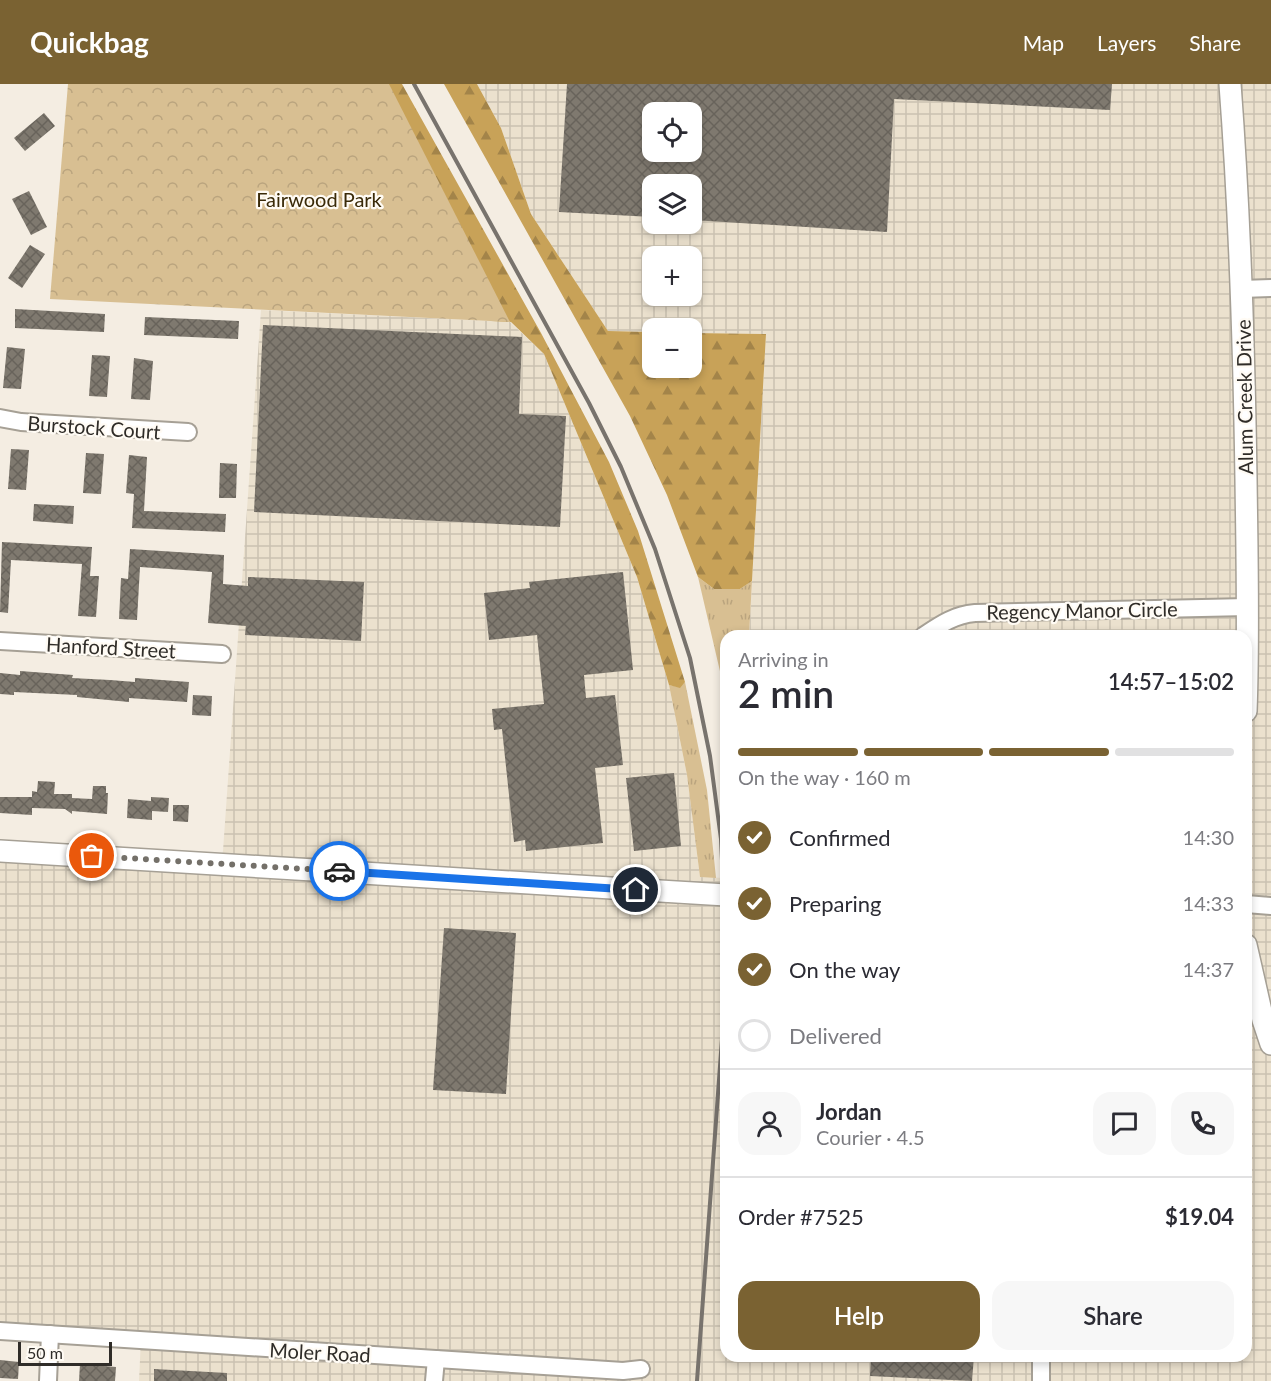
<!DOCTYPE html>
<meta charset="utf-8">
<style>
:root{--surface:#fff;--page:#f7f7f7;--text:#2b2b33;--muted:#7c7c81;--line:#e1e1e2;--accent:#7a6232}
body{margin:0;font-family:Lato,sans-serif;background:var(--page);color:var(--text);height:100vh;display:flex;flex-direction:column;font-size:22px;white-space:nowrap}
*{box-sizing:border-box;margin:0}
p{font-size:20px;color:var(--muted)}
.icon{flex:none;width:33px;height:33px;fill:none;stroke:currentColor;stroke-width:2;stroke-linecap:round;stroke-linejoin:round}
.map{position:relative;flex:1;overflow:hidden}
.sheet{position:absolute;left:720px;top:546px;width:532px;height:732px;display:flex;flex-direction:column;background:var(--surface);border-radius:18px;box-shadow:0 3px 9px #0003}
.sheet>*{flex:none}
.controls{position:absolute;left:642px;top:18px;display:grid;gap:12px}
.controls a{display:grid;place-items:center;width:60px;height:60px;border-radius:12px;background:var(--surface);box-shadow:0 3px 9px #0003;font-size:30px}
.scale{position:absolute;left:18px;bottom:15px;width:94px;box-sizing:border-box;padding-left:6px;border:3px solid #2f2c28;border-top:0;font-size:16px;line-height:21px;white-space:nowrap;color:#2f2c28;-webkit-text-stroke:4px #fffbf4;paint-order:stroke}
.pin{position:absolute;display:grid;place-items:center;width:51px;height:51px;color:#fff;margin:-26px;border:3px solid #fff;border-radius:50%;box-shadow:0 2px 6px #0007}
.courier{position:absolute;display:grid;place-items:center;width:60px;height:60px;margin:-30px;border:4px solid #1a73e8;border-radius:50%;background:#fff;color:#222;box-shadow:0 2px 8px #0007}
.headline em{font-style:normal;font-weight:600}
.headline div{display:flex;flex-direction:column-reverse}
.headline{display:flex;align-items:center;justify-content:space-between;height:102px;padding:0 18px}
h1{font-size:39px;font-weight:600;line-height:45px}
.bar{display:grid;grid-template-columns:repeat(4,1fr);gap:9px 6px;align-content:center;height:72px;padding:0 18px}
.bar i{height:8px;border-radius:4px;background:var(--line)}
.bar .current{background:var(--accent)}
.bar p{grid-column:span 4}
.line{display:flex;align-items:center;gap:15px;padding:0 18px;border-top:2px solid var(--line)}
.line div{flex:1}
.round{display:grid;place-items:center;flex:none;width:63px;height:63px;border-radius:18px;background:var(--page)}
ol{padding:0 18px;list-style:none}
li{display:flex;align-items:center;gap:18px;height:66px}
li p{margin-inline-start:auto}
li .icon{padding:6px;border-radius:50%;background:var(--accent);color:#fff;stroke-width:4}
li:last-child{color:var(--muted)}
li i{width:33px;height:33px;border:3px solid var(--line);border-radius:50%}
.cta{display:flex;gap:12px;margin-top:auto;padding:12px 18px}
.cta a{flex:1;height:69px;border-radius:18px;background:var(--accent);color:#fff;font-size:24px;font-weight:600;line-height:69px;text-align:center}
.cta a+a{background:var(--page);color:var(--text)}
header{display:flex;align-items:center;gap:36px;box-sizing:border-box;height:84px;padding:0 30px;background:var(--accent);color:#fff}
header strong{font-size:28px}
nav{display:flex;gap:33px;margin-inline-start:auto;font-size:21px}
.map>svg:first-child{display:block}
.industrial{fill:url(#industrial-grid);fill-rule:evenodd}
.grass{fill:url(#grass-tufts)}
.forest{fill:url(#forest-firs)}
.park{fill:url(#park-crowns)}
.building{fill:url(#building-cross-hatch);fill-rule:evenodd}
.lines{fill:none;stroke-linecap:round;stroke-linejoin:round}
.minor-casing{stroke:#a6a095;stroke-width:20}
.major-casing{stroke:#a6a095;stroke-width:24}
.minor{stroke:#fff;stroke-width:16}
.major{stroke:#fff;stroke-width:21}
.rail{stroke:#78736d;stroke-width:4}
.done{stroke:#747069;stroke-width:6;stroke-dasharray:0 10.8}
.route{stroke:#1a73e8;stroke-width:8}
.labels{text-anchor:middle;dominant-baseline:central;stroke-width:4.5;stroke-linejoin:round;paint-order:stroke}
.park-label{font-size:20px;fill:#3a2a08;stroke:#fffbf4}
.street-label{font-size:20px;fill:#2f2c28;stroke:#fffbf4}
</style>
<header>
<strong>Quickbag</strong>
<nav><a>Map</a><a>Layers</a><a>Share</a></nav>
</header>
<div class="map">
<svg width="1271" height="1297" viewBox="0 0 1271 1297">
<defs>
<pattern id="industrial-grid" width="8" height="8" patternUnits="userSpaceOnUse" patternTransform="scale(1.5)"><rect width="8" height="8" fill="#ebe1ce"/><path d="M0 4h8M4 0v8" fill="none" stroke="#cac1b1"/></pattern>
<pattern id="grass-tufts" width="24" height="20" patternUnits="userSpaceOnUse" patternTransform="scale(1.5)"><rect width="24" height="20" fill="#d8bf92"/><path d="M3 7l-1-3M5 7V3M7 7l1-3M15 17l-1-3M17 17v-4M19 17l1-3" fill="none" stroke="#baa47e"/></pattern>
<pattern id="forest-firs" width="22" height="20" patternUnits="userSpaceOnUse" patternTransform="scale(1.5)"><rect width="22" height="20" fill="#c8a258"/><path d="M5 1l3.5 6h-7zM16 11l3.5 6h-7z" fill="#a38449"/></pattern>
<pattern id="park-crowns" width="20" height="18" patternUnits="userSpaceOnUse" patternTransform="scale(1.5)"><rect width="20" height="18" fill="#d8bf92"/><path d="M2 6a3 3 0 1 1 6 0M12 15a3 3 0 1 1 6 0" fill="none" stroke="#baa47e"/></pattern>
<pattern id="building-cross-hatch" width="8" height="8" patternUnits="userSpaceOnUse" patternTransform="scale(1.5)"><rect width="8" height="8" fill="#7f796f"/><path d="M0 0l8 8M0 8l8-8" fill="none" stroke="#68635b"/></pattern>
</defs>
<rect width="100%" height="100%" fill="#f4ede2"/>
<path class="industrial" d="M477,0H1271V1297H139L141,1254L0,1246V768L222,781L261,226L510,238L544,270L637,493L669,601L687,691L700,793L726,794V1272H1246V552H749L766,250L692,249V244H652V248L608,247L531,130L501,44ZM652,28H692V68H652ZM652,100H692V140H652ZM652,172H692V212H652Z"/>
<g class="grass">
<path d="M698,493L714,505H740L752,497L749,552H726V613Z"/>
<path d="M685,598L707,706L716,794L700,793L687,691L669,601L679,603Z"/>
</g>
<g class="forest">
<path d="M361,0H402L541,249L609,378L638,447L685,598L680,604L669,601L637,493L544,270L511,238L491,237Z"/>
<path d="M444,0H477L501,44L531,130L608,247L652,248V284H692V249L766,250L752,497L740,505H714L698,493L667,411L630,332Z"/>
</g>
<path class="park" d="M68,0H389L510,238L50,215Z"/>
<g class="building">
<path d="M567,0H1112L1110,26L894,15L887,148L692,136V100H652V133L559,128ZM652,28H692V68H652Z"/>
<path d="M44,29L55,42L25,67L14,54Z"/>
<path d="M29,107L47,143L31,151L12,115Z"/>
<path d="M30,161L45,170L22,204L8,194Z"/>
<path d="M15,225L105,230L104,248L15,244Z"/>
<path d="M145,233L239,237L238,255L144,251Z"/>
<path d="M263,241L522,253L519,330L566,332L560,443L254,428Z"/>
<path d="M7,263L25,265L21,305L3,304Z"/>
<path d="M92,271L110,272L107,313L89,312Z"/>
<path d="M134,274L153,277L150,316L131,315Z"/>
<path d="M11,365L29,366L26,406L8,405Z"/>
<path d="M86,369L104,370L101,410L83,409Z"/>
<path d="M129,371L147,373L144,427L226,430L225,448L132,444L134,410L126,409Z"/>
<path d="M220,379L237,380L236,414H219Z"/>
<path d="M34,420L74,422L73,440L33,437Z"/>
<path d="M2,458L92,463L90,492H99L96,533L78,532L82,480L11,476L8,529L0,528Z"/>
<path d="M130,465L224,471L223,500L248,502V493L364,498L361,557L245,551L246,542L208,539L212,488L140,483L137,536L119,535L121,494L128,495Z"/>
<path d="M623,488L633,586L584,591L586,614L615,611L623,681L595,684L603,759L526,767L525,756L514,758L502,645L494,646L492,625L544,620L537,551L489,556L484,509L530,504L529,498Z"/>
<path d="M20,587L73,591L72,594L110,596L135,598V594L189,598L187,618L129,614V618L77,613V611L14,608V611L0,610V589L20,591Z"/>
<path d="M193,611L212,612L211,632L192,631Z"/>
<path d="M674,689L681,762L634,767L626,694Z"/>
<path d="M38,697L55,698L54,710H72V714L92,715L93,702H106V709H108L107,730L72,727V730L65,725L32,724V731L0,729V713H32V707L37,708Z"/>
<path d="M151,713L169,714L168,728L152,727V736L127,734L128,715L151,717Z"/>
<path d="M173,721H189L188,738L173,737Z"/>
<path d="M444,844L516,849L506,1010L433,1006Z"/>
<path d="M871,1272H974L972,1297L870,1292Z"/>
<path d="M0,1276L19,1278L18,1295L0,1294Z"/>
<path d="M80,1280L116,1283L115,1297H79Z"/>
<path d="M154,1285L227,1289V1297H154Z"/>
</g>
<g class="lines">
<defs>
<g id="minor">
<path d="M1241,205L1271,204"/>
<path d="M0,334L21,338L188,348"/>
<path d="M923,552C941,540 954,531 975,529L1248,523"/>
<path d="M0,557L222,570"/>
<path d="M1246,820L1271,822"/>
<path d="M0,1247L623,1287L641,1285"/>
<path d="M48,1297L50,1250"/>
<path d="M434,1297L436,1275"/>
<path d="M1041,1297V1272"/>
</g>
<g id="major">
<path d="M1230,0C1240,132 1244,263 1246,395C1247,472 1249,550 1246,627"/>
<path d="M0,767L726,811"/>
<path d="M1246,861L1263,936L1271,960"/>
</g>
</defs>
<use href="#minor" class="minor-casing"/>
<use href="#major" class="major-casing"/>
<use href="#minor" class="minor"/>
<use href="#major" class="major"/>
<g class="rail">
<path d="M414,0L589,319L621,383L655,465L690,574L710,672L721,755L726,863"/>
<path d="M697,1297L726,900"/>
</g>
</g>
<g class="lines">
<path class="done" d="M92,772L339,787"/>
<path class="route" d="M339,787L636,806"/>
</g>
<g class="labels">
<g class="park-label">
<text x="319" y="115">Fairwood Park</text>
</g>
<g class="street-label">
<text transform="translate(1244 313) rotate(-91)">Alum Creek Drive</text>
<text transform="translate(94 343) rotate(4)">Burstock Court</text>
<text transform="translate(1082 526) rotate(-1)">Regency Manor Circle</text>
<text transform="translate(111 563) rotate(3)">Hanford Street</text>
<text transform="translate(320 1268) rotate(3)">Moler Road</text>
</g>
</g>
</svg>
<div class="controls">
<a><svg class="icon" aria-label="locate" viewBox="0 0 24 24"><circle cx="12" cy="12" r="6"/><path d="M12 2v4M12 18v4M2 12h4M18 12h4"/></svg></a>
<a><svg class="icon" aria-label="layers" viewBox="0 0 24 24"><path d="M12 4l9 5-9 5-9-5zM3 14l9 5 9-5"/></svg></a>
<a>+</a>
<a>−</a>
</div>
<div class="scale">50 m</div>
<div class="pin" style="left:92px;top:772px;background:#ea580c"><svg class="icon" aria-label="bag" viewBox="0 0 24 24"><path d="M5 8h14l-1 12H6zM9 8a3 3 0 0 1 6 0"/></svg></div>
<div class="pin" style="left:636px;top:806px;background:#1f2937"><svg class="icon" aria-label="home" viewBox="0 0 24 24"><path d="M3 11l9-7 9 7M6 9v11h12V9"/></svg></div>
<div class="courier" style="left:339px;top:787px"><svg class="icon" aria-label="car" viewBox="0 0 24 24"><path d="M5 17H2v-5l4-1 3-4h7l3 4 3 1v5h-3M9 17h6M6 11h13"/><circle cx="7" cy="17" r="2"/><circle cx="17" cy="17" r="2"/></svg></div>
<section class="sheet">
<div class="headline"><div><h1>2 min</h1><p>Arriving in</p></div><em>14:57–15:02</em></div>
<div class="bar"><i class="current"></i><i class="current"></i><i class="current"></i><i></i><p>On the way · 160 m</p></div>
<ol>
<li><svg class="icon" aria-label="check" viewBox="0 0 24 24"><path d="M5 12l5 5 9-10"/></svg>Confirmed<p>14:30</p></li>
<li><svg class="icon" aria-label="check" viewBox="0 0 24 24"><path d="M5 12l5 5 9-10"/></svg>Preparing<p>14:33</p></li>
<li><svg class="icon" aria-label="check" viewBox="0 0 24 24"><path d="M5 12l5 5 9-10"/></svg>On the way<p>14:37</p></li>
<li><i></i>Delivered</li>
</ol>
<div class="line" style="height:108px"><a class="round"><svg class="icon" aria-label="person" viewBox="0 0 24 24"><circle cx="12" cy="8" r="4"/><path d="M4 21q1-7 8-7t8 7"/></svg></a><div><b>Jordan</b><p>Courier · 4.5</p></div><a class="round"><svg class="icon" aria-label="chat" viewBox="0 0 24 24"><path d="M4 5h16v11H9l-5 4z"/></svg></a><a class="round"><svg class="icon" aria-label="phone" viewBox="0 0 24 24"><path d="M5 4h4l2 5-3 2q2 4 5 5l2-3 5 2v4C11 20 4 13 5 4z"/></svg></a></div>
<div class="line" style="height:78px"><div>Order #7525</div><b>$19.04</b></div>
<div class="cta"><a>Help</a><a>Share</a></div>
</section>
</div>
